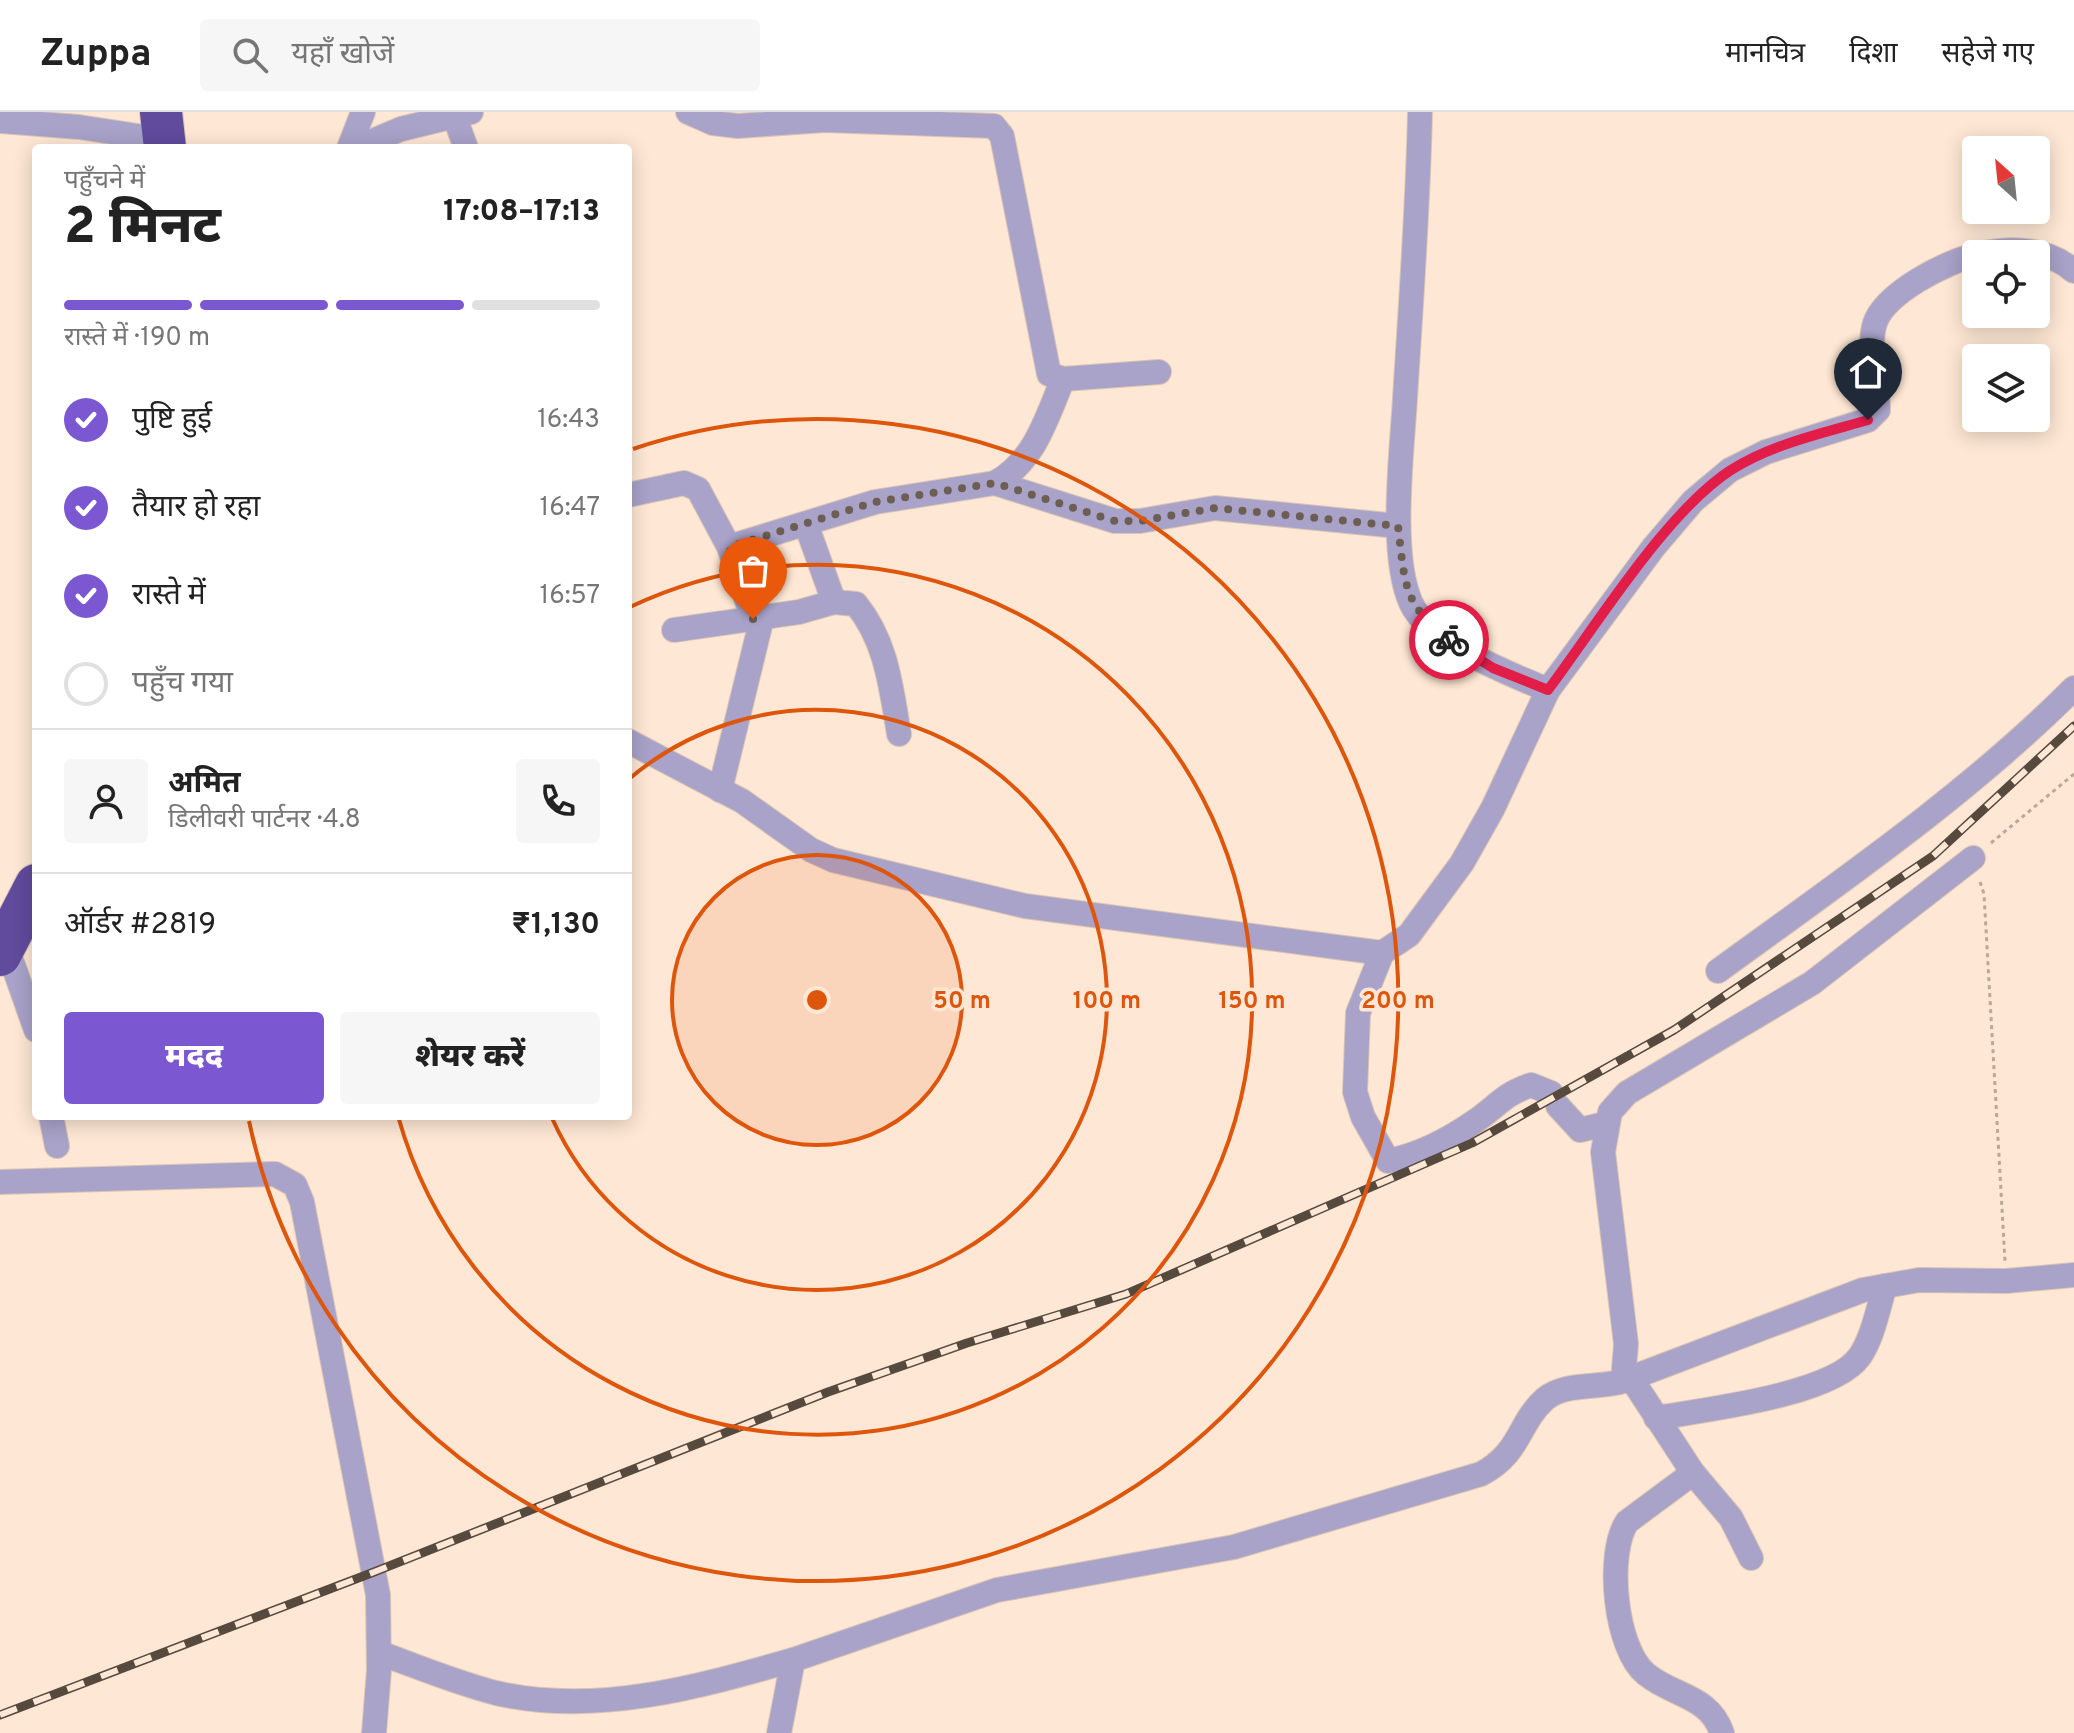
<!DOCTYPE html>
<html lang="hi">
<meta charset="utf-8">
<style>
:root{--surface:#fff;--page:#f6f6f6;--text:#222;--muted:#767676;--line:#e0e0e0;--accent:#7b58d2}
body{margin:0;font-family:Overpass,"Noto Sans Devanagari",sans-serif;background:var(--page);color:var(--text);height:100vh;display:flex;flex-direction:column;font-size:30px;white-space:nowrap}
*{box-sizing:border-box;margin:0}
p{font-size:26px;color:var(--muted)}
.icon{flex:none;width:44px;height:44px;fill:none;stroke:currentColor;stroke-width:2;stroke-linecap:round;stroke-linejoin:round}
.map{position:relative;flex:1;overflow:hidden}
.details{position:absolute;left:32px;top:32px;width:600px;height:976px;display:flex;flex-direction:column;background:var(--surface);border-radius:8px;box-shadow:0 4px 20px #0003}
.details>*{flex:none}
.needle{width:52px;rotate:333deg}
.fabs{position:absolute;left:1962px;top:24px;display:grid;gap:16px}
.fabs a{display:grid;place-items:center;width:88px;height:88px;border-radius:8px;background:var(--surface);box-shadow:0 4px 20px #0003;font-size:40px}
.pin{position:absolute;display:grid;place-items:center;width:68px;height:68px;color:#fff;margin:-82px -34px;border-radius:50% 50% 50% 0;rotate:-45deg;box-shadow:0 0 8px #0007}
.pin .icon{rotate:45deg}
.courier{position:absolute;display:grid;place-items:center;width:80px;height:80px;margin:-40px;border:6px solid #e11d48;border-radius:50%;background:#fff;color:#222;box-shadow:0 2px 10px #0007}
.head em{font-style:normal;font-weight:800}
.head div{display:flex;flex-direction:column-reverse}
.head{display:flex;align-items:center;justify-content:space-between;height:136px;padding:0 32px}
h1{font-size:52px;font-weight:800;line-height:60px}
.bar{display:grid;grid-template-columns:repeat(4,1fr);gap:12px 8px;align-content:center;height:96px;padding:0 32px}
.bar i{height:10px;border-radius:6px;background:var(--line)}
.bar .on{background:var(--accent)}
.bar p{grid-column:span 4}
.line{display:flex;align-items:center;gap:20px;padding:0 32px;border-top:2px solid var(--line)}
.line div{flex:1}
.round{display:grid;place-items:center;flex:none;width:84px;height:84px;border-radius:8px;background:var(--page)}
ol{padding:0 32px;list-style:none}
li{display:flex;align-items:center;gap:24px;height:88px}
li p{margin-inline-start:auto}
li .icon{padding:8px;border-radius:50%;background:var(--accent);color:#fff;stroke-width:4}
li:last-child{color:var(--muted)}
li i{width:44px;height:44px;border:4px solid var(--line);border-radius:50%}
.action{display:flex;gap:16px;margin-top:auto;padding:16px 32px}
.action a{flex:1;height:92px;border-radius:8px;background:var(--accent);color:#fff;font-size:32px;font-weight:800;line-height:92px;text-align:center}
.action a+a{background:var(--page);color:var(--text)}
header{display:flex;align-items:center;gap:48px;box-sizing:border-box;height:112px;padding:0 40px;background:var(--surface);border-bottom:2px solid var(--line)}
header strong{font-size:38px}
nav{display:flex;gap:44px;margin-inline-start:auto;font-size:28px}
.search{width:560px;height:72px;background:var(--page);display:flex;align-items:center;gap:20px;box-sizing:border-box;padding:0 28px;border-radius:8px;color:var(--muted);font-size:30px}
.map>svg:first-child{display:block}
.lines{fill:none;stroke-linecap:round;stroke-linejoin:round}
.street-casing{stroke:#dac5b4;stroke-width:26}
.highway-casing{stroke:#dac5b4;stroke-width:44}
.path{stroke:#bba898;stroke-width:3;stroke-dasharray:4 4;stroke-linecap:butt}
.street{stroke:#a9a2c9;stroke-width:24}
.highway{stroke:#604b9c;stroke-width:42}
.rail-casing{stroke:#56493e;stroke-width:9}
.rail{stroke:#fee7d4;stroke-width:6;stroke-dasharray:18;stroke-linecap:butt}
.done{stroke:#6c5e52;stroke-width:8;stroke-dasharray:0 14.4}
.route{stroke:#e11d48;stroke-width:10}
.ring{fill:none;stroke:#de560c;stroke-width:4}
.centre{fill:#de560c;stroke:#fee7d4;stroke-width:4}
.ring-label{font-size:24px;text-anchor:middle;font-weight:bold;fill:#de560c;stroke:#fee7d4;stroke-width:7;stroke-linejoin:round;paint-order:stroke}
</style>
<header>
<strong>Zuppa</strong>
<div class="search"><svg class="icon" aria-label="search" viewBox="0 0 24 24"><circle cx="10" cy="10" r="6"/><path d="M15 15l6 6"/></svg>यहाँ खोजें</div>
<nav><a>मानचित्र</a><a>दिशा</a><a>सहेजे गए</a></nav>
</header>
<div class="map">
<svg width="2074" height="1621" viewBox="0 0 2074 1621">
<rect width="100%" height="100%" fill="#fee7d4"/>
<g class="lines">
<defs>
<g id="street">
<path d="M688,0L713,11L738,14L825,8L994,14L1002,24L1049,262L1063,267L1159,260"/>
<path d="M1420,0C1418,95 1411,191 1405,286C1402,340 1389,442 1411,491C1429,531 1510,562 1548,578"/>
<path d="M454,3L466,36"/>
<path d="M0,9L79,15L164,28"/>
<path d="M349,36L363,0"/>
<path d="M356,36L401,17L471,0"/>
<path d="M1980,142C2013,135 2047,136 2074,159"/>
<path d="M995,371L1115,409H1140L1215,396L1398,414"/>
<path d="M628,383L684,371L698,377L729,435L753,507"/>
<path d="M729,435L875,390L995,371C1035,349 1046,307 1063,267"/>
<path d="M834,490L856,492C887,530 891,576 899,622"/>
<path d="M674,518L799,500L834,490L806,412"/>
<path d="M628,629L742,689L811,738L833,748L1025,794L1382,841"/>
<path d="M720,678L762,506"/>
<path d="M6,833L36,918"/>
<path d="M1718,859C1840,770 1967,683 2074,576"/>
<path d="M1551,981L1531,973C1502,983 1498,994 1474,1010C1448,1028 1419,1043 1388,1049L1363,1005L1355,980L1358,901L1382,841L1409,823L1462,751L1493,696L1548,578L1653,436L1693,389L1730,358L1766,340L1868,308L1878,298C1878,272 1867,236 1875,211C1885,181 1947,149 1976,143"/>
<path d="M1558,994L1580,1018L1605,1012"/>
<path d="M51,1004L57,1034"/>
<path d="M0,1070L275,1062L295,1073L302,1090L378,1483L379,1558L374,1621"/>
<path d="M1631,1266L1693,1361L1731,1406L1751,1446"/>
<path d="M1623,1269L1863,1178L1919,1168L2006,1169L2074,1163"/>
<path d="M1656,1306C1703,1298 1834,1283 1860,1244C1873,1225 1878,1196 1885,1174"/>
<path d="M1693,1361L1627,1410C1606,1442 1615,1537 1646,1562C1674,1585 1709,1583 1722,1621"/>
<path d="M380,1541C418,1555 457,1571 496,1581C596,1604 698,1575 793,1548"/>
<path d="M779,1621L793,1548L997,1478L1234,1435L1481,1362C1521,1341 1518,1311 1545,1287C1565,1270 1598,1277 1623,1269L1626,1232L1603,1040L1610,1000L1627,981L1812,871L1973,746"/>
</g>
<g id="highway">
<path d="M161,0L165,36"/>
<path d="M0,843L36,773"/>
</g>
</defs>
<use href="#street" class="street-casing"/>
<use href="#highway" class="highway-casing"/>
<g class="path">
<path d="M1991,731L2074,662"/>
<path d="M1980,770L1984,782L2005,1149"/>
</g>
<use href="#street" class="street"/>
<use href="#highway" class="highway"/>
<defs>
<path id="rail" d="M0,1603L374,1460L828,1280L967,1231L1126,1182L1472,1031L1674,918L1933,744L2074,614"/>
</defs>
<use href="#rail" class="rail-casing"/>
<use href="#rail" class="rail"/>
</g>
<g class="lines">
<path class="done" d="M753,507L729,435L875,390L995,371L1115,409H1140L1215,396L1398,414C1405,470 1402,492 1449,528"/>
<path class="route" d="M1449,528L1493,556L1548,578C1596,514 1666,400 1731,358C1772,332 1823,321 1868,308"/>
</g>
<circle cx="817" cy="888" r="145" fill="#de560c" fill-opacity=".12"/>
<g class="ring">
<circle cx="817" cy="888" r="145"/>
<path d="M629 667A290 290 0 1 1 552 1006"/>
<path d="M630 495A435 435 0 1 1 398 1004"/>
<path d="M633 337A581 581 0 1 1 249 1009"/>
</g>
<circle cx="817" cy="888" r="12" class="centre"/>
<g class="ring-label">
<text x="962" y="896">50 m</text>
<text x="1107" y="896">100 m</text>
<text x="1252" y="896">150 m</text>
<text x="1398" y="896">200 m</text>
</g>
</svg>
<div class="fabs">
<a><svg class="needle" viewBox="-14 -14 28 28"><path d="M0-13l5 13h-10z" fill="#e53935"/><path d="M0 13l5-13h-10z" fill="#767676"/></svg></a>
<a><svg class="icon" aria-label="locate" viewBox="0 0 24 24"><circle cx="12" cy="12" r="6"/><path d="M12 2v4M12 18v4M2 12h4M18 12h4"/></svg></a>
<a><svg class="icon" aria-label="layers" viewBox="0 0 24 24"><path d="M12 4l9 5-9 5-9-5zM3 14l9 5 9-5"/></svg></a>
</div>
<div class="pin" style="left:753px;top:507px;background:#ea580c"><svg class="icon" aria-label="bag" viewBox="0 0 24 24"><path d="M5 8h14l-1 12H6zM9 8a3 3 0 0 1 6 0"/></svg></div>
<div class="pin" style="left:1868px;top:308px;background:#1f2937"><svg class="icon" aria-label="home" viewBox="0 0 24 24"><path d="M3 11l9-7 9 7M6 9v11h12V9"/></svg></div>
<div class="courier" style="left:1449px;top:528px"><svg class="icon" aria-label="bike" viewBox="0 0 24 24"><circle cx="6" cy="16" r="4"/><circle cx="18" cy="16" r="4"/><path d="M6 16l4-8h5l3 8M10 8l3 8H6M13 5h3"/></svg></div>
<section class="details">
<div class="head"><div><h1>2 मिनट</h1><p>पहुँचने में</p></div><em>17:08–17:13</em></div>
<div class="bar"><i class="on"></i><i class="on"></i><i class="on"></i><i></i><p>रास्ते में · 190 m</p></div>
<ol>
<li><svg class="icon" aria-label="check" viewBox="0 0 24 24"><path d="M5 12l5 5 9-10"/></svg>पुष्टि हुई<p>16:43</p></li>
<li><svg class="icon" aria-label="check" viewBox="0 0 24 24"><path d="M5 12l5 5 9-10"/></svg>तैयार हो रहा<p>16:47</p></li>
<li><svg class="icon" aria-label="check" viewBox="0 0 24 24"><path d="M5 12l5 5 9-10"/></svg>रास्ते में<p>16:57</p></li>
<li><i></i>पहुँच गया</li>
</ol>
<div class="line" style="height:144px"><a class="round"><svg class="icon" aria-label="person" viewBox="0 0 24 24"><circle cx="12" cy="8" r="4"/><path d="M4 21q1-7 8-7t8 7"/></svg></a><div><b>अमित</b><p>डिलीवरी पार्टनर · 4.8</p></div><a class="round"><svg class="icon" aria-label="phone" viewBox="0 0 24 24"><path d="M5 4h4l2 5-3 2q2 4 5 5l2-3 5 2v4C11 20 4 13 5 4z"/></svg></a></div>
<div class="line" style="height:104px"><div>ऑर्डर #2819</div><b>₹1,130</b></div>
<div class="action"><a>मदद</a><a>शेयर करें</a></div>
</section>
</div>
